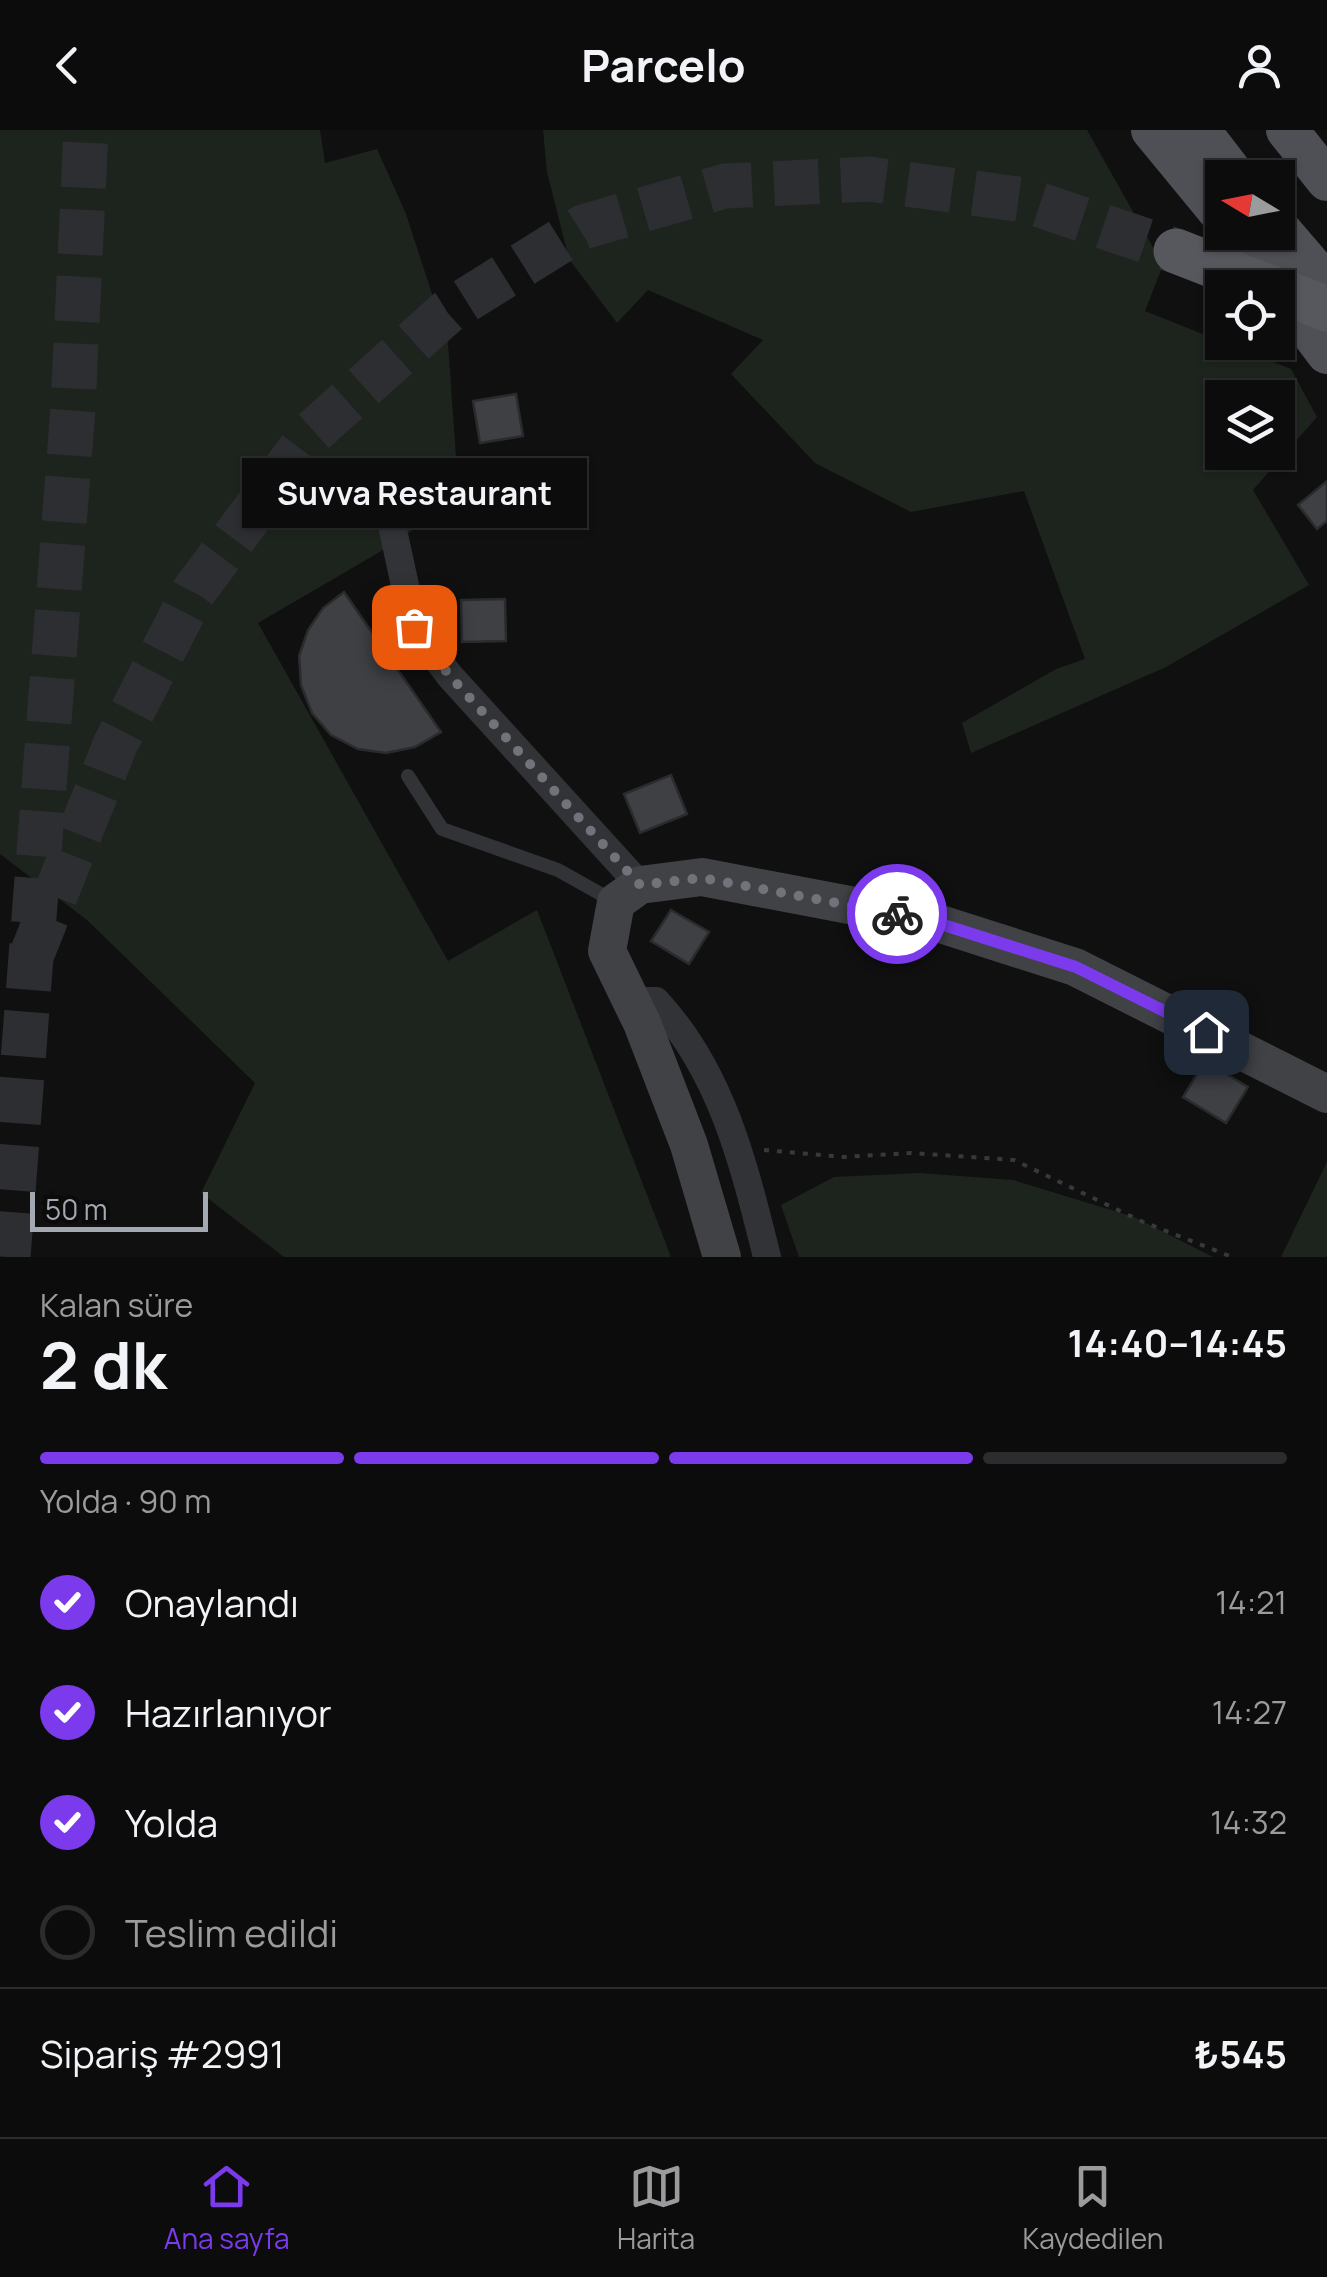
<!DOCTYPE html>
<html lang="tr">
<meta charset="utf-8">
<style>
:root{--surface:#0c0c0d;--page:#151516;--text:#f1f3f6;--muted:#9a9b9d;--line:#2c2c2e;--accent:#7c3aed}
body{margin:0;font-family:Manrope,sans-serif;background:var(--page);color:var(--text);height:100vh;display:flex;flex-direction:column;font-size:38px;white-space:nowrap}
*{box-sizing:border-box;margin:0}
p{font-size:32px;color:var(--muted)}
.icon{flex:none;width:55px;height:55px;fill:none;stroke:currentColor;stroke-width:2;stroke-linecap:round;stroke-linejoin:round}
.map{position:relative;height:1127px;overflow:hidden}
.sheet{display:flex;flex-direction:column;background:var(--surface);flex:1}
.sheet>*{flex:none}
.needle{width:65px;rotate:280deg}
.fabs{position:absolute;left:1205px;top:30px;display:grid;gap:20px}
.fabs a{display:grid;place-items:center;width:90px;height:90px;border-radius:0px;background:var(--surface);box-shadow:0 2px 8px #0004,0 0 0 2px var(--line);font-size:50px}
.scale{position:absolute;left:30px;bottom:25px;width:178px;box-sizing:border-box;padding-left:10px;border:5px solid #a3a8b1;border-top:0;font-size:28px;line-height:35px;white-space:nowrap;color:#a3a8b1;-webkit-text-stroke:8px #0b0b0c;paint-order:stroke}
.pin{position:absolute;display:grid;place-items:center;width:85px;height:85px;color:#fff;margin:-42px;border-radius:20px;box-shadow:0 5px 15px #0006}
.courier{position:absolute;display:grid;place-items:center;width:100px;height:100px;margin:-50px;border:8px solid #7c3aed;border-radius:50%;background:#fff;color:#222;box-shadow:0 2px 12px #0007}
.bubble{position:absolute;height:70px;border-radius:0px;background:var(--surface);box-shadow:0 2px 8px #0004,0 0 0 2px var(--line);font-size:32px;font-weight:700;line-height:70px;text-align:center}
.summary em{font-style:normal;font-weight:700}
.summary div{display:flex;flex-direction:column-reverse}
.summary{display:flex;align-items:center;justify-content:space-between;height:170px;padding:0 40px}
h1{font-size:65px;font-weight:700;line-height:75px}
.bar{display:grid;grid-template-columns:repeat(4,1fr);gap:15px 10px;align-content:center;height:120px;padding:0 40px}
.bar i{height:12px;border-radius:8px;background:var(--line)}
.bar .on{background:var(--accent)}
.bar p{grid-column:span 4}
.line{display:flex;align-items:center;gap:25px;padding:0 40px;border-top:2px solid var(--line)}
.line div{flex:1}
ol{padding:0 40px;list-style:none}
li{display:flex;align-items:center;gap:30px;height:110px}
li p{margin-inline-start:auto}
li .icon{padding:10px;border-radius:50%;background:var(--accent);color:#fff;stroke-width:4}
li:last-child{color:var(--muted)}
li i{width:55px;height:55px;border:5px solid var(--line);border-radius:50%}
header{display:flex;justify-content:space-between;align-items:center;height:130px;padding:0 40px;background:var(--surface);font-size:45px;font-weight:700}
.dock{display:flex;justify-content:space-around;align-items:center;height:140px;border-top:2px solid var(--line);background:var(--surface);font-size:28px;color:var(--muted)}
.dock a{display:grid;justify-items:center;gap:5px}
.dock .on{color:var(--accent)}
.map>svg:first-child{display:block}
.green{fill:#1d241d;fill-rule:evenodd}
.building{fill:#3f4044;stroke:#2a2b2d;stroke-width:2.5}
.lines{fill:none;stroke-linecap:round;stroke-linejoin:round}
.trunk-tunnel{stroke:#2d2e31;stroke-width:45;stroke-dasharray:45 22;stroke-linecap:butt}
.path{stroke:#38393d;stroke-width:4;stroke-dasharray:5 8;stroke-linecap:butt}
.service{stroke:#323336;stroke-width:14}
.minor{stroke:#323336;stroke-width:28}
.secondary{stroke:#404246;stroke-width:38}
.primary{stroke:#4e5055;stroke-width:42}
.trunk{stroke:#56585e;stroke-width:45}
.done{stroke:#707379;stroke-width:10;stroke-dasharray:0 18}
.route{stroke:#7c3aed;stroke-width:12}
</style>
<header><svg class="icon" aria-label="back" viewBox="0 0 24 24"><path d="M15 5l-7 7 7 7"/></svg>Parcelo<svg class="icon" aria-label="person" viewBox="0 0 24 24"><circle cx="12" cy="8" r="4"/><path d="M4 21q1-7 8-7t8 7"/></svg></header>
<div class="map">
<svg width="1327" height="1127" viewBox="0 0 1327 1127">
<rect width="100%" height="100%" fill="#101011"/>
<g class="green">
<path d="M0,0H320L325,33L377,19L406,84L448,213L459,370L378,423L258,493L448,831L537,780L671,1127H284L201,1063L255,953L87,790L0,724Z"/>
<path d="M543,0H1087L1163,135L1145,181L1291,239L1317,287L1253,360L1309,455L1166,537L971,623L962,593L1056,539L1085,529L1024,361L911,382L815,333L731,244L763,210L648,160L617,193L569,129L547,42ZM1222,268H1278V322H1222Z"/>
<path d="M1327,1032V1127H1281Z"/>
<path d="M919,1043L1013,1050L1134,1087L1213,1127H799L781,1075L834,1047Z"/>
</g>
<g class="building">
<path d="M516,264L523,306L480,313L473,271Z"/>
<path d="M1327,351V391L1317,399L1298,375Z"/>
<path d="M344,462L441,602L415,617L386,623L358,619L331,605L312,583L301,555L299,526L308,500L323,478Z"/>
<path d="M505,469L506,511L462,512L461,470Z"/>
<path d="M671,645L687,684L640,703L624,664Z"/>
<path d="M671,780L709,802L689,834L651,811Z"/>
<path d="M1205,931L1248,957L1226,993L1183,967Z"/>
</g>
<g class="lines">
<g class="trunk-tunnel">
<path d="M30,829L115,615L194,461L313,302L447,182L583,97L725,56L869,49L1025,70L1176,121"/>
<path d="M8,1127L73,278L86,0"/>
</g>
<path class="path" d="M764,1020L844,1027L911,1023L1014,1030L1141,1091L1232,1127"/>
<path class="service" d="M408,646L442,699L558,740L615,772"/>
<g class="minor">
<path d="M393,400L414,497L449,545L640,755"/>
<path d="M631,871H656C722,942 744,1035 767,1127"/>
</g>
<path class="secondary" d="M722,1127L689,1015L642,893L607,821L616,772L640,755L702,747L928,790L1075,837L1327,964"/>
<g class="primary">
<path d="M1152,0L1222,85"/>
<path d="M1199,0L1236,48"/>
<path d="M1287,0L1327,50"/>
<path d="M1278,98L1327,155"/>
<path d="M1237,102L1327,223"/>
</g>
<g class="trunk">
<path d="M1176,121L1271,158"/>
<path d="M1278,160L1327,179"/>
</g>
</g>
<g class="lines">
<path class="done" d="M414,497L449,545L640,755L702,748L897,784"/>
<path class="route" d="M897,784L928,790L1076,837L1206,902"/>
</g>
</svg>
<div class="fabs">
<a><svg class="needle" viewBox="-14 -14 28 28"><path d="M0-13l5 13h-10z" fill="#e53935"/><path d="M0 13l5-13h-10z" fill="#9a9b9d"/></svg></a>
<a><svg class="icon" aria-label="locate" viewBox="0 0 24 24"><circle cx="12" cy="12" r="6"/><path d="M12 2v4M12 18v4M2 12h4M18 12h4"/></svg></a>
<a><svg class="icon" aria-label="layers" viewBox="0 0 24 24"><path d="M12 4l9 5-9 5-9-5zM3 14l9 5 9-5"/></svg></a>
</div>
<div class="scale">50 m</div>
<div class="pin" style="left:414px;top:497px;background:#ea580c"><svg class="icon" aria-label="bag" viewBox="0 0 24 24"><path d="M5 8h14l-1 12H6zM9 8a3 3 0 0 1 6 0"/></svg></div>
<div class="pin" style="left:1206px;top:902px;background:#1f2937"><svg class="icon" aria-label="home" viewBox="0 0 24 24"><path d="M3 11l9-7 9 7M6 9v11h12V9"/></svg></div>
<div class="courier" style="left:897px;top:784px"><svg class="icon" aria-label="bike" viewBox="0 0 24 24"><circle cx="6" cy="16" r="4"/><circle cx="18" cy="16" r="4"/><path d="M6 16l4-8h5l3 8M10 8l3 8H6M13 5h3"/></svg></div>
<div class="bubble" style="left:242px;top:328px;width:345px">Suvva Restaurant</div>
</div>
<section class="sheet">
<div class="summary"><div><h1>2 dk</h1><p>Kalan süre</p></div><em>14:40–14:45</em></div>
<div class="bar"><i class="on"></i><i class="on"></i><i class="on"></i><i></i><p>Yolda · 90 m</p></div>
<ol>
<li><svg class="icon" aria-label="check" viewBox="0 0 24 24"><path d="M5 12l5 5 9-10"/></svg>Onaylandı<p>14:21</p></li>
<li><svg class="icon" aria-label="check" viewBox="0 0 24 24"><path d="M5 12l5 5 9-10"/></svg>Hazırlanıyor<p>14:27</p></li>
<li><svg class="icon" aria-label="check" viewBox="0 0 24 24"><path d="M5 12l5 5 9-10"/></svg>Yolda<p>14:32</p></li>
<li><i></i>Teslim edildi</li>
</ol>
<div class="line" style="height:130px"><div>Sipariş #2991</div><b>₺545</b></div>
</section>
<nav class="dock">
<a class="on"><svg class="icon" aria-label="home" viewBox="0 0 24 24"><path d="M3 11l9-7 9 7M6 9v11h12V9"/></svg>Ana sayfa</a>
<a><svg class="icon" aria-label="map" viewBox="0 0 24 24"><path d="M3 6l6-2 6 2 6-2v14l-6 2-6-2-6 2zM9 4v14M15 6v14"/></svg>Harita</a>
<a><svg class="icon" aria-label="saved" viewBox="0 0 24 24"><path d="M7 4h10v16l-5-4-5 4z"/></svg>Kaydedilen</a>
</nav>
